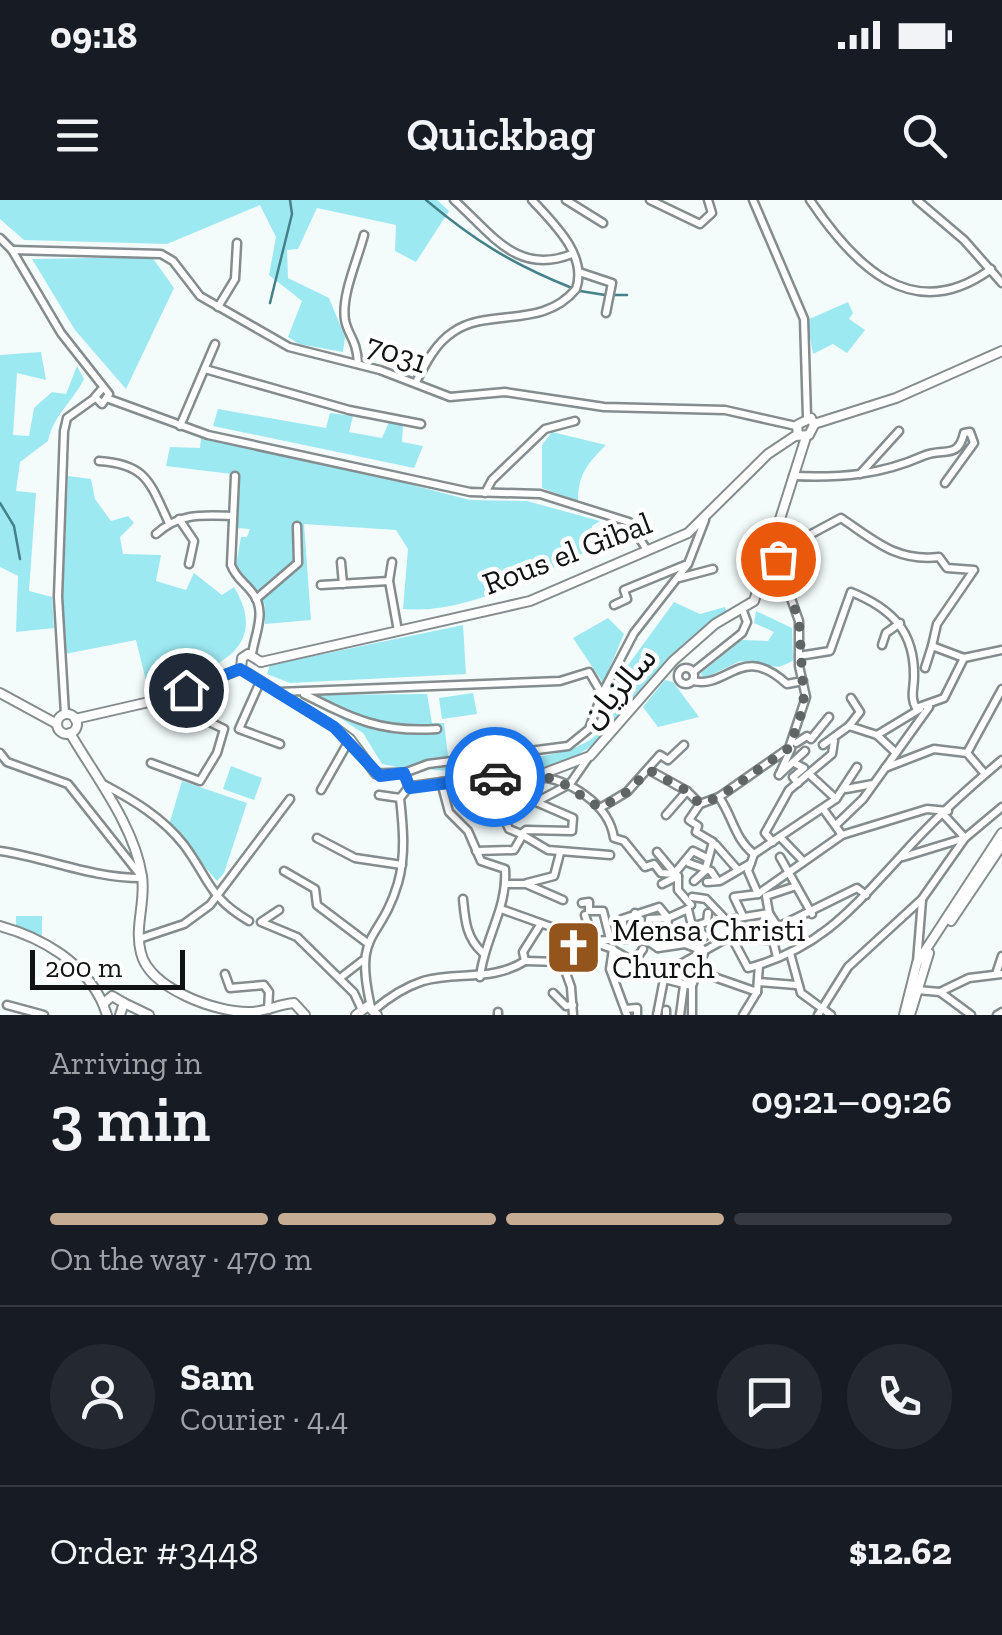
<!DOCTYPE html>
<meta charset="utf-8">
<style>
:root{--surface:#171b24;--page:#242831;--text:#f1f3f6;--muted:#9ea1a6;--line:#363941;--accent:#c7ac94}
body{margin:0;font-family:"Zilla Slab","Noto Sans Arabic",serif;background:var(--page);color:var(--text);height:100vh;display:flex;flex-direction:column;font-size:38px;white-space:nowrap}
*{box-sizing:border-box;margin:0}
p{font-size:32px;color:var(--muted)}
.icon{flex:none;width:55px;height:55px;fill:none;stroke:currentColor;stroke-width:2;stroke-linecap:round;stroke-linejoin:round}
.map{position:relative;height:815px;overflow:hidden}
.side{display:flex;flex-direction:column;background:var(--surface);flex:1}
.side>*{flex:none}
.scale{position:absolute;left:30px;bottom:25px;width:155px;box-sizing:border-box;padding-left:10px;border:5px solid #101213;border-top:0;font-size:28px;line-height:35px;white-space:nowrap;color:#101213;-webkit-text-stroke:8px #fff;paint-order:stroke}
.pin{position:absolute;display:grid;place-items:center;width:85px;height:85px;color:#fff;margin:-42px;border:5px solid #fff;border-radius:50%;box-shadow:0 2px 10px #0007}
.courier{position:absolute;display:grid;place-items:center;width:100px;height:100px;margin:-50px;border:8px solid #1a73e8;border-radius:50%;background:#fff;color:#222;box-shadow:0 2px 12px #0007}
.overview em{font-style:normal;font-weight:600}
.overview div{display:flex;flex-direction:column-reverse}
.overview{display:flex;align-items:center;justify-content:space-between;height:170px;padding:0 50px}
h1{font-size:65px;font-weight:600;line-height:75px}
.bar{display:grid;grid-template-columns:repeat(4,1fr);gap:15px 10px;align-content:center;height:120px;padding:0 50px}
.bar i{height:12px;border-radius:8px;background:var(--line)}
.bar .selected{background:var(--accent)}
.bar p{grid-column:span 4}
.line{display:flex;align-items:center;gap:25px;padding:0 50px;border-top:2px solid var(--line)}
.line div{flex:1}
.round{display:grid;place-items:center;flex:none;width:105px;height:105px;border-radius:52px;background:var(--page)}
.status{display:flex;justify-content:space-between;align-items:center;height:70px;padding:0 50px;background:var(--surface);direction:ltr}
.status svg{height:28px;fill:currentColor}
header{display:flex;justify-content:space-between;align-items:center;height:130px;padding:0 50px;background:var(--surface);font-size:45px;font-weight:600}
.map>svg:first-child{display:block}
.green{fill:#9de9f2}
.lines{fill:none;stroke-linecap:round;stroke-linejoin:round}
.stream{stroke:#458189;stroke-width:2.5}
.minor-casing{stroke:#858c8d;stroke-width:11}
.tertiary-casing{stroke:#858c8d;stroke-width:12}
.minor{stroke:#fff;stroke-width:6}
.tertiary{stroke:#fff;stroke-width:8}
.done{stroke:#5f6464;stroke-width:10;stroke-dasharray:0 18}
.route{stroke:#1a73e8;stroke-width:12}
.labels{text-anchor:middle;dominant-baseline:central;stroke-width:9;stroke-linejoin:round;paint-order:stroke}
.street-label{font-size:32px;fill:#101213;stroke:#fff}
.poi-label{font-size:32px;fill:#101213;stroke:#fff;text-anchor:start}
</style>
<div class="status"><b>09:18</b><svg viewBox="0 0 49 12"><path d="M0 12V9h3v3zM5 12V6h3v6zM10 12V3h3v9zM15 12V0h3v12zM26 1h20v11H26zM47 4h2v5h-2z"/></svg></div>
<header><svg class="icon" aria-label="menu" viewBox="0 0 24 24"><path d="M4 6h16M4 12h16M4 18h16"/></svg>Quickbag<svg class="icon" aria-label="search" viewBox="0 0 24 24"><circle cx="10" cy="10" r="6"/><path d="M15 15l6 6"/></svg></header>
<div class="map">
<svg width="1002" height="815" viewBox="0 0 1002 815">
<rect width="100%" height="100%" fill="#f3fbfb"/>
<g class="green">
<path d="M0,0H437L449,11L416,62L395,51L396,25L317,8L298,49L287,50L288,78L329,98L345,137L343,152L299,144L288,137L302,101L269,75L276,37L260,5L167,44L24,40L0,19Z"/>
<path d="M152,57L174,88L126,189L75,130L32,59Z"/>
<path d="M848,102L853,113L849,119L865,130L847,153L833,144L813,154L807,120Z"/>
<path d="M41,152L46,180L17,173L13,235L29,236L34,208L52,192L66,194L77,166L84,179C72,203 54,214 48,241L20,262L16,291L36,293L29,391L52,397L54,428L16,432L18,376L0,367V155Z"/>
<path d="M218,209L326,228L330,213L353,216L349,232L382,238L389,222L403,225L402,242L423,246L414,268L213,226Z"/>
<path d="M552,232L606,245C588,263 578,274 578,301L542,288V245Z"/>
<path d="M201,238L320,261L470,300L527,301L600,321L592,326L593,349C536,374 468,415 403,409L408,349L396,330L304,324L311,420L265,424V405L235,371L241,337H247L250,329L236,328L240,275L166,266L170,247L200,248Z"/>
<path d="M68,276L91,279L95,299L111,321L128,316L134,323L120,337L123,354L161,355L156,381L186,390L194,373L222,395L234,387C275,455 201,474 148,489L136,440L65,454L61,442Z"/>
<path d="M674,402L700,414L725,407L728,414C652,445 624,554 539,571C506,577 464,570 430,570C472,559 567,565 597,534C607,524 609,504 610,490Z"/>
<path d="M756,411L792,428L793,461L779,467L740,461L703,479L701,473L742,440L768,441L774,432L754,423Z"/>
<path d="M608,418L624,434L603,483L573,438Z"/>
<path d="M463,425L466,474L290,483L267,474L270,465Z"/>
<path d="M665,480L673,482L699,517L658,527L643,507Z"/>
<path d="M473,493L477,514L442,519L439,498Z"/>
<path d="M427,494L432,523H444L448,556L401,568L382,564L363,533L305,495Z"/>
<path d="M231,566L262,578L254,600L223,589Z"/>
<path d="M182,581L247,603L224,673L217,681L169,625Z"/>
<path d="M16,716H42V736L16,726Z"/>
</g>
<g class="lines">
<g class="stream">
<path d="M426,0C475,41 512,64 572,88"/>
<path d="M580,91L605,95"/>
<path d="M613,95H627"/>
<path d="M270,103L292,14L290,0"/>
<path d="M0,303L14,326L20,359"/>
</g>
<defs>
<g id="minor">
<path d="M454,0C492,34 517,76 572,54"/>
<path d="M566,0L603,23"/>
<path d="M650,0L700,24L712,13L708,0"/>
<path d="M753,0L804,119L807,217"/>
<path d="M810,0C853,64 912,127 991,69"/>
<path d="M917,0L964,40L1002,83"/>
<path d="M0,38L12,50L61,133L109,194L102,204L95,197L101,190"/>
<path d="M12,50L161,54L173,61L200,96L289,147L380,170L450,197L505,192L604,207L725,210L796,226"/>
<path d="M579,72L612,83L606,113"/>
<path d="M218,107L235,79L237,43"/>
<path d="M358,164C357,139 348,136 345,120C341,95 358,59 364,35"/>
<path d="M205,169L349,210L421,224"/>
<path d="M416,182C426,163 435,144 453,132C489,107 542,130 576,89C588,55 553,23 532,0"/>
<path d="M109,199L208,235L470,292L540,294L629,322L647,350"/>
<path d="M180,226L215,144"/>
<path d="M99,261C147,264 150,283 169,323"/>
<path d="M860,274L899,231"/>
<path d="M235,276L231,365C236,378 243,381 251,391C268,410 255,433 252,454"/>
<path d="M793,276C841,278 880,275 923,256C944,247 958,260 964,233L970,232L974,243L945,283"/>
<path d="M485,293L492,280L545,229L575,221"/>
<path d="M179,319L194,341L189,364"/>
<path d="M156,334C179,313 201,315 231,316"/>
<path d="M777,359L787,347L841,318C874,340 896,362 939,357L947,368L974,370L937,424L932,446"/>
<path d="M341,362L343,384"/>
<path d="M392,362L389,381L398,431"/>
<path d="M679,378L713,369"/>
<path d="M321,385L389,381"/>
<path d="M256,399L298,363L297,326"/>
<path d="M614,405L627,399L624,390L685,365"/>
<path d="M882,445L886,433L900,423"/>
<path d="M799,456L830,451L851,392C891,408 915,431 914,477C914,489 910,497 916,508L944,498L964,458"/>
<path d="M925,468L932,446L964,458L1002,450"/>
<circle cx="686" cy="476" r="8"/>
<path d="M693,472L742,433L747,422L743,411"/>
<path d="M693,481C729,489 741,442 787,484L803,481"/>
<path d="M260,482L239,529L280,544"/>
<path d="M278,492L560,481L589,472L602,494L589,529L568,546L428,564L404,573"/>
<path d="M304,494C353,519 381,533 437,529"/>
<path d="M602,494L634,433L688,364L705,320"/>
<path d="M65,514L58,397L64,231L67,218L95,198"/>
<path d="M849,526L860,512L851,498"/>
<path d="M877,535L894,551"/>
<path d="M796,543L807,536L811,539L829,517"/>
<path d="M823,545L849,526L877,535L920,509"/>
<path d="M0,553L7,562L68,584L141,676"/>
<path d="M967,553L1002,489"/>
<path d="M588,558L570,584L536,602L573,618L572,631L526,630L521,634L548,650L610,655"/>
<path d="M151,563L200,581L217,553L224,529L195,515L186,490"/>
<path d="M796,564L804,568L793,577L798,583"/>
<path d="M885,568L934,549L967,553L985,574"/>
<path d="M649,570L687,591L700,604"/>
<path d="M809,574L836,599"/>
<path d="M779,575L791,549"/>
<path d="M779,575L805,551"/>
<path d="M536,577C568,578 609,604 614,638L624,641L645,667L654,664L661,673L674,674"/>
<path d="M441,582L449,612L468,631L481,661L505,669C508,708 484,739 480,777"/>
<path d="M103,584C133,600 162,617 184,645C210,680 208,697 249,721"/>
<path d="M846,589L873,584"/>
<path d="M321,590L350,539"/>
<path d="M379,595L400,598"/>
<path d="M600,608L627,592L660,555L668,560L684,545"/>
<path d="M824,610L842,635"/>
<path d="M666,615L687,591"/>
<path d="M479,618L502,614L509,629L521,634"/>
<path d="M837,624L863,599L929,507"/>
<path d="M317,638L355,658L402,665"/>
<path d="M781,638L803,661"/>
<path d="M773,642L765,633L789,590L832,554L834,541"/>
<path d="M716,645L737,669"/>
<path d="M0,651C48,658 91,678 141,678"/>
<path d="M476,651L514,650L522,636"/>
<path d="M657,652L677,676"/>
<path d="M754,654C734,638 733,617 719,597L789,548L806,497L799,466V421L772,345"/>
<path d="M754,654L836,599L857,567"/>
<path d="M780,657L812,714"/>
<path d="M903,657L965,638L945,616"/>
<path d="M689,663L711,671L717,680"/>
<path d="M284,671L315,689L317,705L366,742"/>
<path d="M674,674L693,651L707,658"/>
<path d="M678,676V690L691,705"/>
<path d="M694,681L705,671L713,642L696,632L698,626L689,620L700,604L719,597"/>
<path d="M707,682L720,681L751,663"/>
<path d="M527,683L554,676L560,653"/>
<path d="M506,684H526L563,700"/>
<path d="M662,684L678,676"/>
<path d="M758,694L842,635L927,609L948,611"/>
<path d="M692,697L706,699L726,720"/>
<path d="M463,699C465,720 466,738 483,753"/>
<path d="M582,703L589,702V711H603L610,739"/>
<path d="M501,709L610,748L664,779L692,786"/>
<path d="M688,709L691,722L705,736L698,742L703,750"/>
<path d="M279,710L261,722L297,737L354,793L361,808"/>
<path d="M635,713L640,738"/>
<path d="M743,716L734,697L758,694L748,671L754,654"/>
<path d="M726,720L769,713"/>
<path d="M695,726L707,722L708,713"/>
<path d="M778,727L857,688L866,695"/>
<path d="M778,727L769,713L766,696L796,686"/>
<path d="M568,735L588,724L585,715"/>
<path d="M731,736L748,768C820,749 852,709 901,656C931,622 967,589 1002,560"/>
<path d="M626,737L622,719L659,707L668,718"/>
<path d="M139,739L184,724L210,705L290,599"/>
<path d="M649,740V719L668,718L688,709"/>
<path d="M591,741L643,738L658,748L685,744L703,751"/>
<path d="M658,748L657,733L667,730L668,718"/>
<path d="M613,749L610,769L627,815"/>
<path d="M790,753L801,793L831,815"/>
<path d="M777,757L773,741L778,727"/>
<path d="M525,761L562,762L571,787L573,815"/>
<path d="M634,762L643,749"/>
<path d="M917,762L922,700"/>
<path d="M697,771L757,792"/>
<path d="M225,774L230,788L264,785L269,792L268,810"/>
<path d="M996,774L1002,756"/>
<path d="M659,776L731,736L773,741"/>
<path d="M340,778L362,761"/>
<path d="M758,782L796,785"/>
<path d="M917,790L940,792L971,815"/>
<path d="M757,792L759,765"/>
<path d="M940,792L969,778L1002,774"/>
<path d="M553,793L566,806L573,805"/>
<path d="M7,805L44,815"/>
<path d="M371,807C353,729 380,744 398,683C406,655 403,626 400,598L409,587"/>
<path d="M625,809L637,808V815"/>
<path d="M374,810C388,798 405,787 423,781C457,771 492,782 525,761L523,752L540,725"/>
<path d="M498,812V815"/>
<path d="M657,815L664,779"/>
<path d="M666,815V810"/>
<path d="M680,815L684,785"/>
<path d="M692,815V786L704,753"/>
<path d="M743,815L757,792"/>
<path d="M818,815L848,767L922,699L965,638L1002,607"/>
<path d="M997,815L1002,812"/>
</g>
<g id="tertiary">
<path d="M814,224L896,198L1002,151"/>
<path d="M261,462L530,401L688,333L768,254L795,236L809,235L814,225L811,218L797,225L798,235"/>
<path d="M241,469L334,527L350,539L376,574L404,573L409,587L488,576L534,577L590,556L673,461L715,424L754,401L806,237"/>
<path d="M241,469L242,458L248,454L261,462"/>
<path d="M0,493L57,524"/>
<circle cx="67" cy="524" r="10"/>
<path d="M75,519L162,499L241,469"/>
<path d="M70,533C95,576 134,625 142,676C146,702 134,727 141,753C149,788 216,813 250,812C265,812 279,804 294,803L305,815"/>
<path d="M951,721L1002,645"/>
<path d="M0,726C43,738 84,762 103,804"/>
<path d="M124,803L149,815"/>
<path d="M107,815L103,804L112,796L124,803L120,815"/>
<path d="M356,815L368,806L377,815"/>
<path d="M904,815L917,763L1002,633"/>
<path d="M910,815L929,753"/>
</g>
</defs>
<use href="#minor" class="minor-casing"/>
<use href="#tertiary" class="tertiary-casing"/>
<use href="#minor" class="minor"/>
<use href="#tertiary" class="tertiary"/>
</g>
<g class="lines">
<path class="done" d="M495,577L555,578L600,608L627,592L649,570L687,591L700,604L719,597L789,548L804,506L799,421L778,359"/>
<path class="route" d="M186,490L240,469L334,527L380,576L404,573L410,588L495,577"/>
</g>
<defs>
<symbol id="church-square" viewBox="-11 -11 22 22"><rect x="-9" y="-9" width="18" height="18" rx="4" fill="#94551c" stroke="#fff"/><path d="M-1.2-6h2.4v3.5h3.3v2.4h-3.3V6h-2.4V-.1h-3.3v-2.4h3.3Z" fill="#fff"/></symbol>
</defs>
<g fill-rule="evenodd">
<use href="#church-square" x="542" y="716" width="63" height="63"/>
</g>
<g class="labels">
<g class="street-label">
<text transform="translate(397 153) rotate(19)">7031</text>
<text transform="translate(567 353) rotate(-21)">Rous el Gibal</text>
<text transform="translate(618 487) rotate(-48)">سالزيان</text>
</g>
<g class="poi-label">
<text x="612" y="730">Mensa Christi<tspan x="612" dy="37">Church</tspan></text>
</g>
</g>
</svg>
<div class="scale">200 m</div>
<div class="pin" style="left:778px;top:359px;background:#ea580c"><svg class="icon" aria-label="bag" viewBox="0 0 24 24"><path d="M5 8h14l-1 12H6zM9 8a3 3 0 0 1 6 0"/></svg></div>
<div class="pin" style="left:186px;top:490px;background:#1f2937"><svg class="icon" aria-label="home" viewBox="0 0 24 24"><path d="M3 11l9-7 9 7M6 9v11h12V9"/></svg></div>
<div class="courier" style="left:495px;top:577px"><svg class="icon" aria-label="car" viewBox="0 0 24 24"><path d="M5 17H2v-5l4-1 3-4h7l3 4 3 1v5h-3M9 17h6M6 11h13"/><circle cx="7" cy="17" r="2"/><circle cx="17" cy="17" r="2"/></svg></div>
</div>
<section class="side">
<div class="overview"><div><h1>3 min</h1><p>Arriving in</p></div><em>09:21–09:26</em></div>
<div class="bar"><i class="selected"></i><i class="selected"></i><i class="selected"></i><i></i><p>On the way · 470 m</p></div>
<div class="line" style="height:180px"><a class="round"><svg class="icon" aria-label="person" viewBox="0 0 24 24"><circle cx="12" cy="8" r="4"/><path d="M4 21q1-7 8-7t8 7"/></svg></a><div><b>Sam</b><p>Courier · 4.4</p></div><a class="round"><svg class="icon" aria-label="chat" viewBox="0 0 24 24"><path d="M4 5h16v11H9l-5 4z"/></svg></a><a class="round"><svg class="icon" aria-label="phone" viewBox="0 0 24 24"><path d="M5 4h4l2 5-3 2q2 4 5 5l2-3 5 2v4C11 20 4 13 5 4z"/></svg></a></div>
<div class="line" style="height:130px"><div>Order #3448</div><b>$12.62</b></div>
</section>
